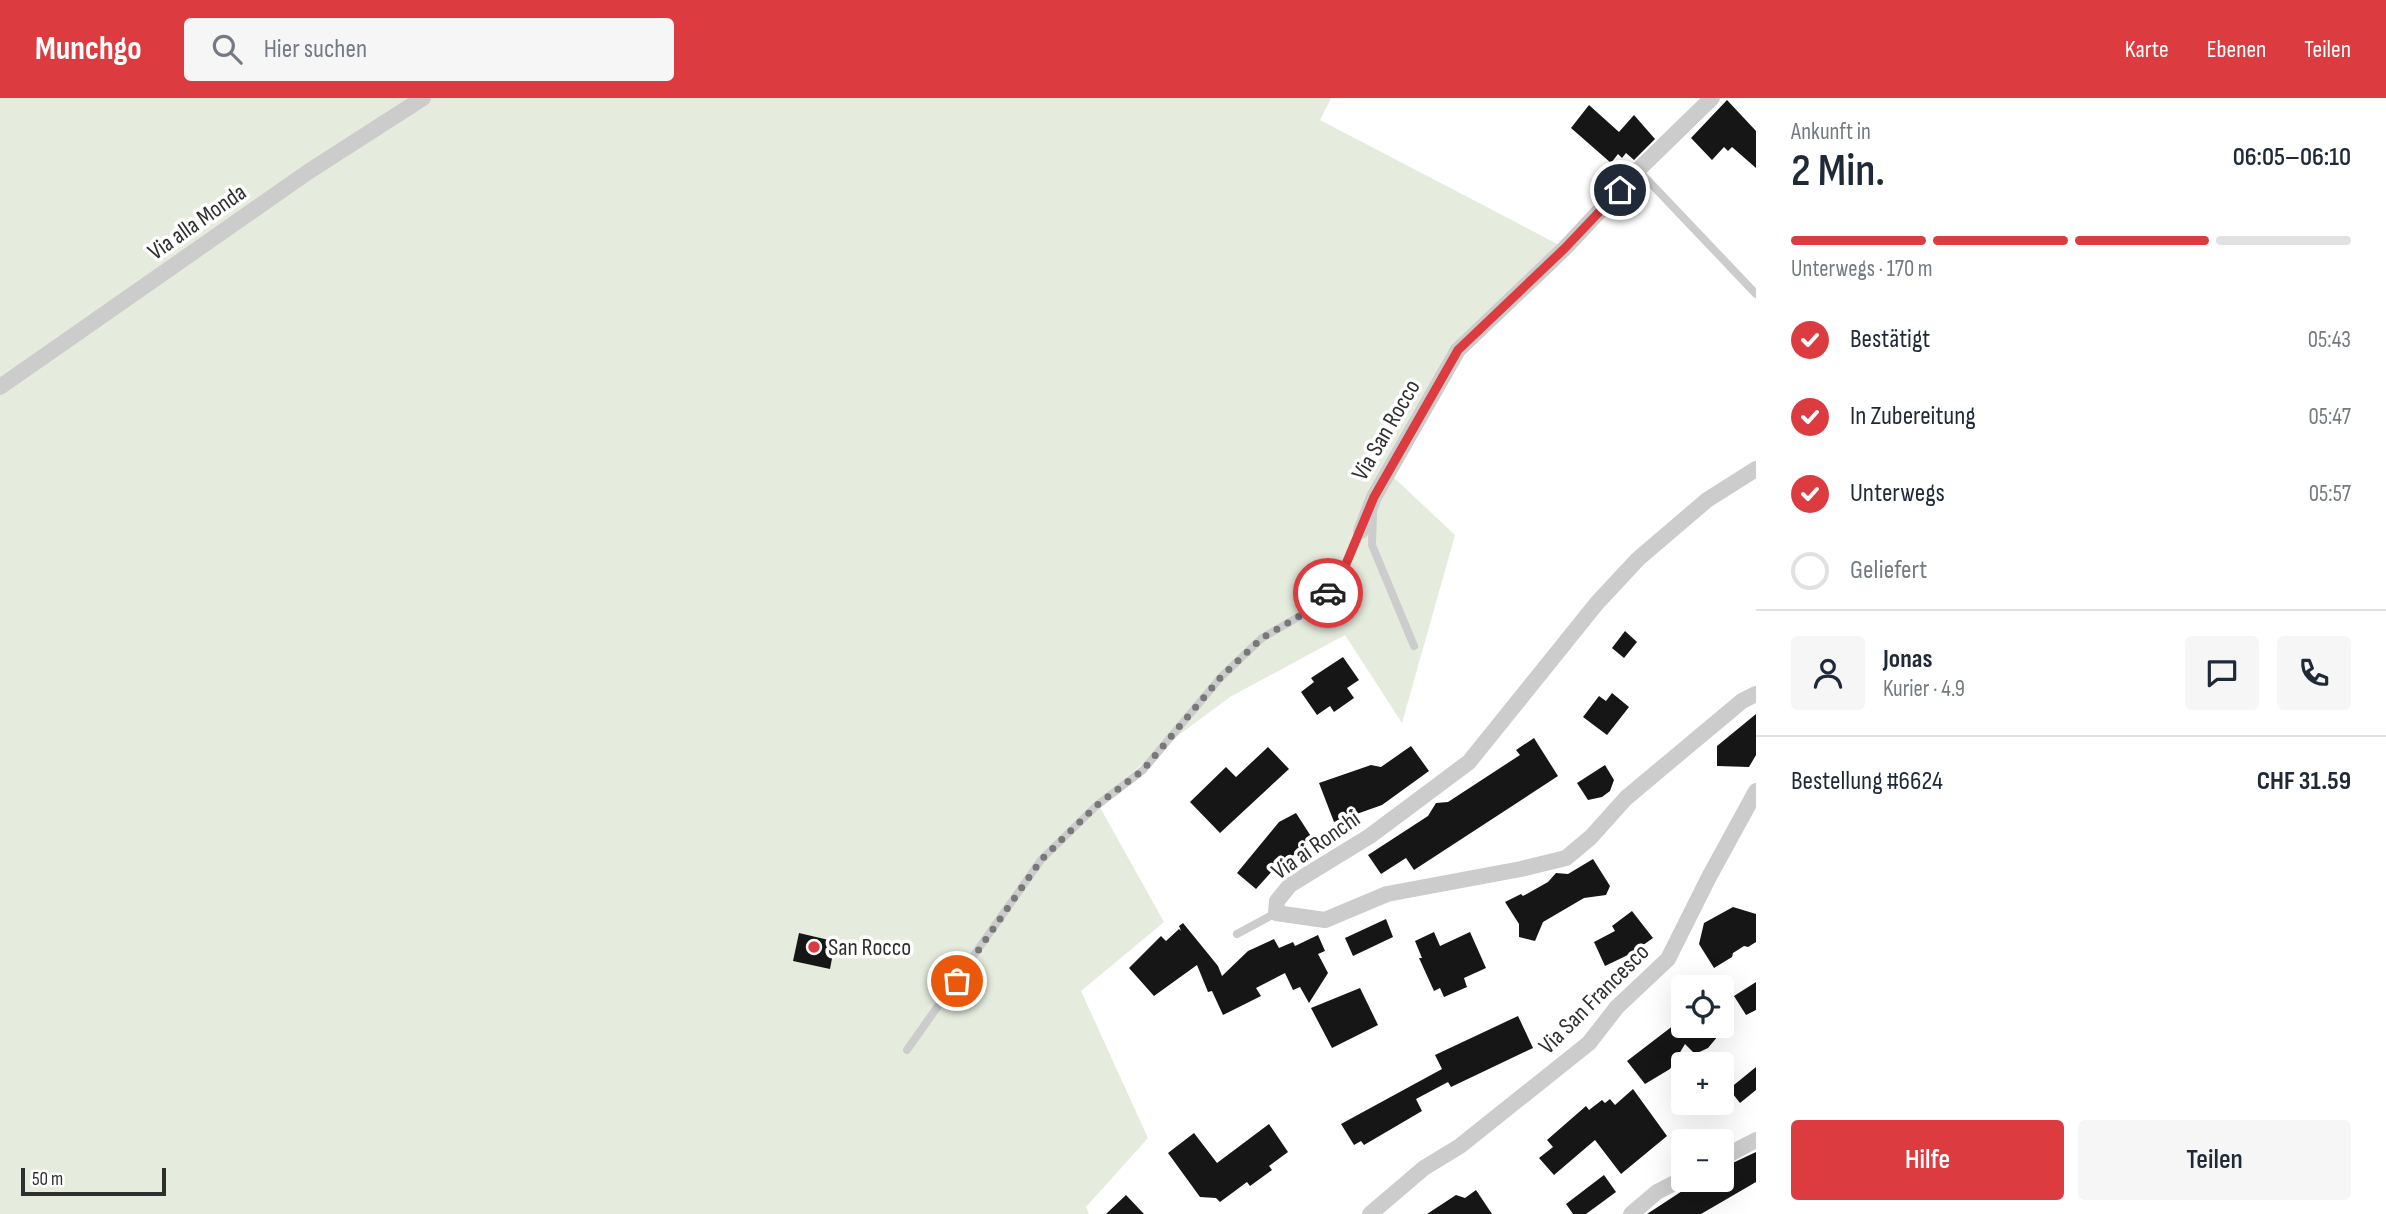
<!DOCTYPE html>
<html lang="de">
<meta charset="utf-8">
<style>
:root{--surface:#fff;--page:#f6f6f7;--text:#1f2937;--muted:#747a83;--line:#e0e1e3;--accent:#dc3c40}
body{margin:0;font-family:"Sofia Sans Condensed",sans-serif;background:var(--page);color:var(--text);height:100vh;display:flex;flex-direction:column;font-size:26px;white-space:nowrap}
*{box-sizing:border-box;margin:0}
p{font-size:23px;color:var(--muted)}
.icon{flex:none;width:38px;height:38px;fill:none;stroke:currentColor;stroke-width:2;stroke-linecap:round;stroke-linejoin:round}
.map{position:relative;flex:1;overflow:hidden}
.drawer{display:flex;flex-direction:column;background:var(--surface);width:630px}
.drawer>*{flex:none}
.tools{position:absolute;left:1671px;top:877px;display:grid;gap:14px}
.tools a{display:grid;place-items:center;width:63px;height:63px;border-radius:7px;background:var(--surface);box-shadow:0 7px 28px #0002;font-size:35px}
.scale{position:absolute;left:21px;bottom:18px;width:145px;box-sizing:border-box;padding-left:7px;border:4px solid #2f2f2f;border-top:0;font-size:19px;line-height:24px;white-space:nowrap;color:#2f2f2f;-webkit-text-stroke:5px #fff;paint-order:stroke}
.pin{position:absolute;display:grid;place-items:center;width:60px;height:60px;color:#fff;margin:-30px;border:4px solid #fff;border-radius:50%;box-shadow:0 2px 7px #0007}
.courier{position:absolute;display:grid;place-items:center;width:70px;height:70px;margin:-35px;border:5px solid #dc3c40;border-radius:50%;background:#fff;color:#222;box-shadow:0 2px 9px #0007}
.headline em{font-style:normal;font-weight:600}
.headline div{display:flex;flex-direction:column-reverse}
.headline{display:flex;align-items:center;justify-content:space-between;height:119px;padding:0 35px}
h1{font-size:46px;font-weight:600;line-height:52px}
.bar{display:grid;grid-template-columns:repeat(4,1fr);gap:10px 7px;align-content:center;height:84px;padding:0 35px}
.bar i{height:9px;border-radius:5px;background:var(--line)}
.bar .on{background:var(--accent)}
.bar p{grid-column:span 4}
.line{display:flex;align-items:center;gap:18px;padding:0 35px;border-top:2px solid var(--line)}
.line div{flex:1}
.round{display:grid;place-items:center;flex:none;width:74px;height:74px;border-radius:7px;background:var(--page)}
ol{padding:0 35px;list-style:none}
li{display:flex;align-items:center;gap:21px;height:77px}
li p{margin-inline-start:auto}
li .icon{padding:7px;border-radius:50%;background:var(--accent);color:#fff;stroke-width:4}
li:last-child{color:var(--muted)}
li i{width:38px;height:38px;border:4px solid var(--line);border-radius:50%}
.cta{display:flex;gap:14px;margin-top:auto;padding:14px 35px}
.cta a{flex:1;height:80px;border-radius:7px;background:var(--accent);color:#fff;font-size:28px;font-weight:600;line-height:80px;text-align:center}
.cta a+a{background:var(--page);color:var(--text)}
header{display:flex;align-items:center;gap:42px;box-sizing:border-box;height:98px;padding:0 35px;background:var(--accent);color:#fff}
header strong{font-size:33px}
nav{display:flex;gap:38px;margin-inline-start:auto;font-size:24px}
.search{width:490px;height:63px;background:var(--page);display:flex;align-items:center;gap:18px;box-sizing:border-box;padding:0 24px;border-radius:7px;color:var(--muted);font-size:26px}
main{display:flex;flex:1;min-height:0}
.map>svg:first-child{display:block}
.green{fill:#e5ecde}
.building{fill:#161616}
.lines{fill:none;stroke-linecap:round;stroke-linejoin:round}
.lane{stroke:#ccc;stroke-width:8}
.street{stroke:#ccc;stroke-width:16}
.done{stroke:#787878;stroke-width:7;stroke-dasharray:0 12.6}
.route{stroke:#dc3c40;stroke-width:9}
.poi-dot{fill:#dc3c40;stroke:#fff;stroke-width:2.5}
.labels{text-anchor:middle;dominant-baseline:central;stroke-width:7;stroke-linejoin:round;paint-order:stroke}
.street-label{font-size:24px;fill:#2f2f2f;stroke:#fff}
.poi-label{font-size:24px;fill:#2f2f2f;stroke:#fff;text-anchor:start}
</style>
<header>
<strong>Munchgo</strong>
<div class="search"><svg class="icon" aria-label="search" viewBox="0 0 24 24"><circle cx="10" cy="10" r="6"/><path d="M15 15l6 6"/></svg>Hier suchen</div>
<nav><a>Karte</a><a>Ebenen</a><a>Teilen</a></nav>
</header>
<main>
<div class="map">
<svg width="1756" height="1116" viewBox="0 0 1756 1116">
<rect width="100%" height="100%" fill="#fff"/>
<path class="green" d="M0,0H1331L1320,22L1565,150L1458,252L1389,375L1455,437L1402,625L1345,537L1230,599L1164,648L1097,704L1164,824L1081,893L1148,1040L1086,1109L1089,1116H0Z"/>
<g class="building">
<path d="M1727,2L1756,33V70L1732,49L1728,53L1724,49L1712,62L1691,40Z"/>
<path d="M1589,7L1619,34L1634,17L1655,41L1634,62L1626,55L1622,60L1618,56L1611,65L1571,30Z"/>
<path d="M1625,533L1637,544L1624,560L1612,550Z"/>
<path d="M1343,559L1359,582L1347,590L1354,600L1334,614L1330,608L1317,617L1301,594L1314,584L1311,580Z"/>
<path d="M1612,595L1629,609L1607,637L1583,619L1599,598L1606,603Z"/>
<path d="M1756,616V657L1749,669L1717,668V648Z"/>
<path d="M1534,640L1558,678L1414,772L1406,760L1381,776L1368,757L1428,718L1436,705L1448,704L1520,657L1516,652Z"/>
<path d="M1411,648L1429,673L1382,707L1334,724L1319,685L1371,667L1381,669Z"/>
<path d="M1268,649L1289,671L1220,735L1190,704L1226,669L1236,679Z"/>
<path d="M1605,667L1614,682L1610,693L1602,699L1588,702L1577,685Z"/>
<path d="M1296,715L1314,743L1275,770L1256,791L1237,775L1279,724Z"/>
<path d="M1593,761L1610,788L1606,797L1584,800L1543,824L1535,843L1519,839V826L1505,804L1521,796L1523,798L1548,784L1556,775L1568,776Z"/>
<path d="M1733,809L1756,816V844L1748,849L1744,848L1733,855L1732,859L1714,870L1699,846L1704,825Z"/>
<path d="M1632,813L1653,840L1632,855L1605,868L1594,844L1615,833L1612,828Z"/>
<path d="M1386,821L1393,839L1353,858L1345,840Z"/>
<path d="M1183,825L1218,868L1222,878L1248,853L1274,841L1279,850L1293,844L1295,848L1318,837L1325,853L1318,856L1328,875L1309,905L1300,889L1293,892L1285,875L1256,890L1261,898L1223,917L1212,893L1208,894L1197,867L1154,898L1129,870L1161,838L1166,843L1179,831L1181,833L1179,828Z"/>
<path d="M1434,834L1440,848L1470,834L1486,870L1464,880L1467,889L1444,899L1440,890L1434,893L1419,860H1422L1415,843Z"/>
<path d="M799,835L833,843L830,854L833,855L830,871L793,863Z"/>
<path d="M1756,884V912L1746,917L1734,898Z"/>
<path d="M1360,890L1378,927L1332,950L1311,910Z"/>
<path d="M1518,918L1533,950L1451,989L1448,984L1416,1001L1422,1013L1364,1047L1361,1043L1354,1047L1341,1026L1442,971L1435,957Z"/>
<path d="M1674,927L1680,935L1690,928H1724L1716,936L1718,938L1708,950L1695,956L1685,946L1670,971L1645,986L1627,963Z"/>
<path d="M1756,969V992L1740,1005L1729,991Z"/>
<path d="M1633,991L1667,1038L1621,1076L1595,1042L1554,1077L1539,1060L1553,1049L1547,1042L1586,1008L1589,1012L1602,1002L1605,1005L1610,1001L1615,1007Z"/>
<path d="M1269,1026L1288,1054L1269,1068L1272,1072L1250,1088L1247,1084L1220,1104L1216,1100L1200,1099L1168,1055L1194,1035L1217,1065Z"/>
<path d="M1756,1054V1084L1701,1116H1647L1699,1082H1722V1070Z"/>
<path d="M1604,1077L1616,1094L1586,1116H1573L1566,1106Z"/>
<path d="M1476,1092L1492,1116H1427L1456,1097L1465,1100Z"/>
<path d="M1126,1097L1144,1116H1106Z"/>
</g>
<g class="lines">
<g class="lane">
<path d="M1638,72L1756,196"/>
<path d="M1373,416L1372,447L1414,548"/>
<path d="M1237,836L1276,815"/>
<path d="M907,952L1041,762L1096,708L1143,672L1221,579L1262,540L1310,512L1338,485L1361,433"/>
</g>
<g class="street">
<path d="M0,289L308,74L423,0"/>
<path d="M1756,371L1707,402L1638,461L1597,505L1469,664L1370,738L1290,787L1277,803L1276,815L1325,822L1387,796L1521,771L1566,760L1591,739L1626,700L1742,603L1756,596"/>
<path d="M1361,433L1374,399L1458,252L1565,150L1638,72L1712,0"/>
<path d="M1722,1060L1756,1042"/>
<path d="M1370,1116L1424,1070L1460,1048L1589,945L1617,909L1668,861L1709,779L1756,693"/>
<path d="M1631,1116L1657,1094L1684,1080"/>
</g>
</g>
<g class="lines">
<path class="done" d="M957,883L1041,762L1096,708L1143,672L1221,579L1262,540L1310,512L1328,495"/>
<path class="route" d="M1328,495L1338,485L1374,399L1458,252L1565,150L1620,92"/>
</g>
<circle class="poi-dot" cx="814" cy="849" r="7"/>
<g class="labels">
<g class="street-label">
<text transform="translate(197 124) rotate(-35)">Via alla Monda</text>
<text transform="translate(1386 332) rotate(-60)">Via San Rocco</text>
<text transform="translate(1316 747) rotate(-35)">Via ai Ronchi</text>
<text transform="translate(1594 901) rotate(-45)">Via San Francesco</text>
</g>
<g class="poi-label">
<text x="828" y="849">San Rocco</text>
</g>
</g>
</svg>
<div class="tools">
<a><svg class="icon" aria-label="locate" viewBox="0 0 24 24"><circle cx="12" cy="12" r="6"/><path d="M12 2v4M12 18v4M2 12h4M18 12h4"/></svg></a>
<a>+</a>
<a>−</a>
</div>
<div class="scale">50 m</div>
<div class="pin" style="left:957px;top:883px;background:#ea580c"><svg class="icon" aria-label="bag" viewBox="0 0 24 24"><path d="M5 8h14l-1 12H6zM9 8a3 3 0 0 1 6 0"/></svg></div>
<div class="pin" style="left:1620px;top:92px;background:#1f2937"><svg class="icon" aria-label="home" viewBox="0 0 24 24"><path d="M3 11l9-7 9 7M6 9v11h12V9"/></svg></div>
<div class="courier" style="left:1328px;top:495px"><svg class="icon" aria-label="car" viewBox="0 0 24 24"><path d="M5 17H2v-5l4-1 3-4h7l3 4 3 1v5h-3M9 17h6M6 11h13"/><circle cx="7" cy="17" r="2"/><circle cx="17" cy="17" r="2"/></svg></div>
</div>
<section class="drawer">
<div class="headline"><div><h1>2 Min.</h1><p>Ankunft in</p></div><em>06:05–06:10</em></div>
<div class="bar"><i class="on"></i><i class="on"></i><i class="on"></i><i></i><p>Unterwegs · 170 m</p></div>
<ol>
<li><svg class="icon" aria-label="check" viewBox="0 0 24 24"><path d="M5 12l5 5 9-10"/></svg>Bestätigt<p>05:43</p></li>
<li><svg class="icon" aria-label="check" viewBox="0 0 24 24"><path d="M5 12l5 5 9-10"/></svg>In Zubereitung<p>05:47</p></li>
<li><svg class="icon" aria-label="check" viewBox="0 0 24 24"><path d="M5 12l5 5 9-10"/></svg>Unterwegs<p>05:57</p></li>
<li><i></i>Geliefert</li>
</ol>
<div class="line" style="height:126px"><a class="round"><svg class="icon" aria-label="person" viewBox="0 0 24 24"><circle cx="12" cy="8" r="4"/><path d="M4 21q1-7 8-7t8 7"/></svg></a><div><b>Jonas</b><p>Kurier · 4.9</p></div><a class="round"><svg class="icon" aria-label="chat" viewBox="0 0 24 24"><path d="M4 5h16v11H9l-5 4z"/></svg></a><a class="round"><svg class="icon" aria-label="phone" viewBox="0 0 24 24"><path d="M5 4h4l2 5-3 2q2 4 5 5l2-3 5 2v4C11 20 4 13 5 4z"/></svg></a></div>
<div class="line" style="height:91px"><div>Bestellung #6624</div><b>CHF 31.59</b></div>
<div class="cta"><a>Hilfe</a><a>Teilen</a></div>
</section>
</main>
